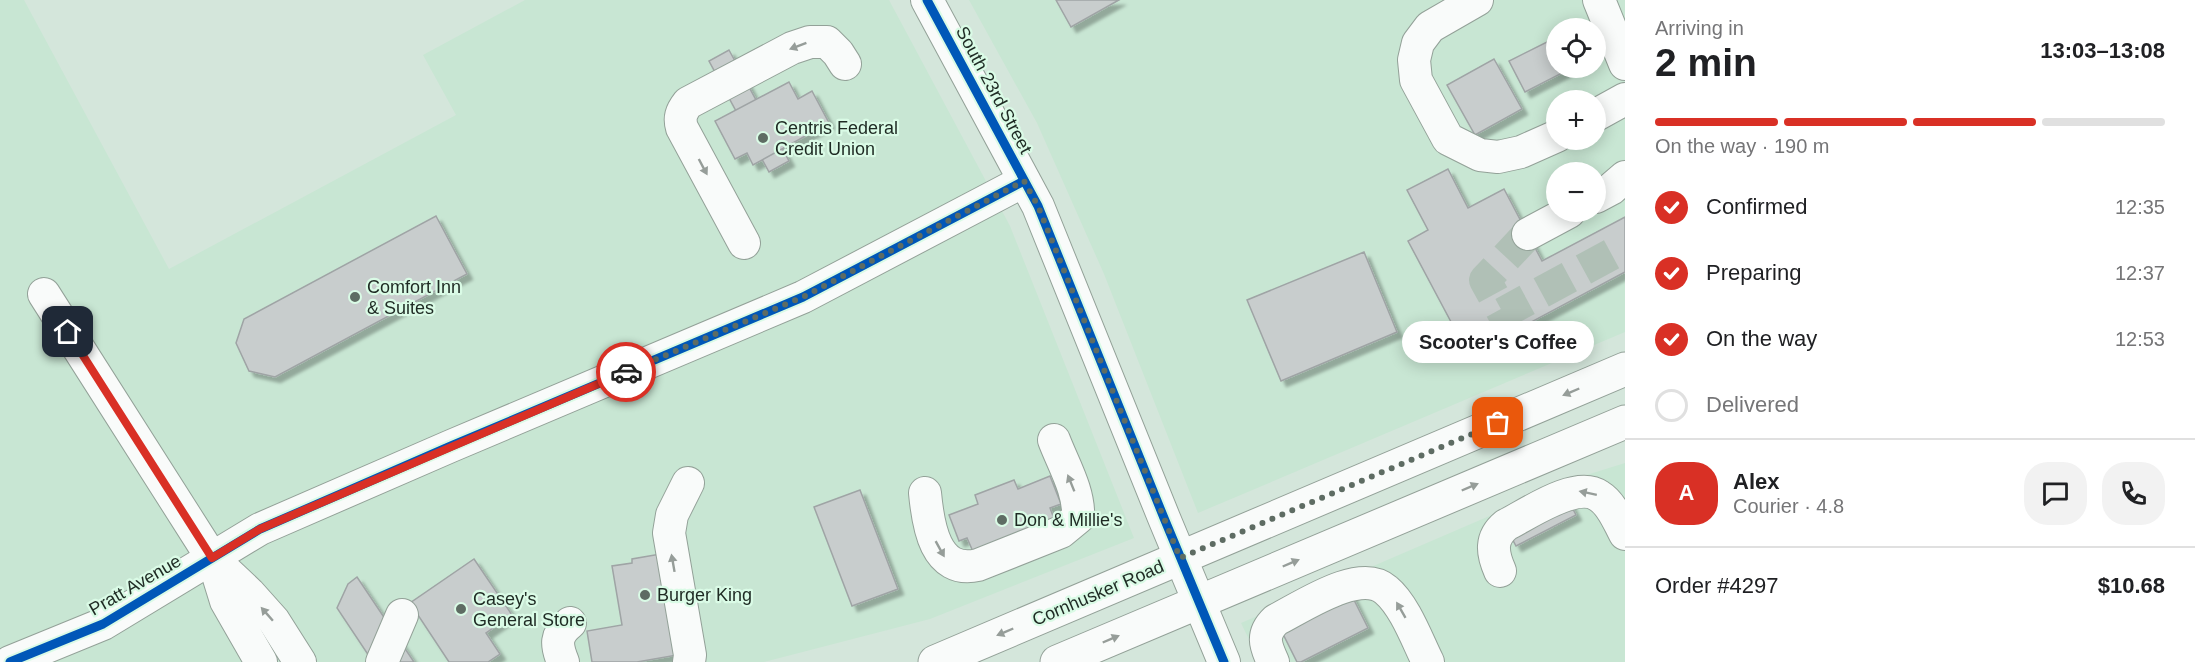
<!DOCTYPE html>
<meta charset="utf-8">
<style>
:root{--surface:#fff;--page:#f2f2f2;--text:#202124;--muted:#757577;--line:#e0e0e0;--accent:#d93025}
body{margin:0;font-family:Helvetica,sans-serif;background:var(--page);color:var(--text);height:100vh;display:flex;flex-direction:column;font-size:22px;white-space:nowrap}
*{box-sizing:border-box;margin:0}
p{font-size:20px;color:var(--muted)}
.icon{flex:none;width:33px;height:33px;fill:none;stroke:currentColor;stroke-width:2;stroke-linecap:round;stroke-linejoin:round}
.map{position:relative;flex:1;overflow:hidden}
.side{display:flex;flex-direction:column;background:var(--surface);width:570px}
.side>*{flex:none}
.controls{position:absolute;left:1546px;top:18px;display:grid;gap:12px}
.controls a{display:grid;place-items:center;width:60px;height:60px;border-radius:50%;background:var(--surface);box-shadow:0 3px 15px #0003;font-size:30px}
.pin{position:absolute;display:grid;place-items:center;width:51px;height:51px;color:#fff;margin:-26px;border-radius:12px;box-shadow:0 3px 9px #0006}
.courier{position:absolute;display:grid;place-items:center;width:60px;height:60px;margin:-30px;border:4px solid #d93025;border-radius:50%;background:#fff;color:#222;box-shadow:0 2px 8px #0007}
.bubble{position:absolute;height:42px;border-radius:21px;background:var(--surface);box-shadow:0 3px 15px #0003;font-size:20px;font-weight:700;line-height:42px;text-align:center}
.head em{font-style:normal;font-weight:700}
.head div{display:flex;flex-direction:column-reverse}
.head{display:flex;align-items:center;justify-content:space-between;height:102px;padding:0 30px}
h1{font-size:39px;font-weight:700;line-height:45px}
.bar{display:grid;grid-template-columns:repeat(4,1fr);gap:9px 6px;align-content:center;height:72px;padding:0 30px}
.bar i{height:8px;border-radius:4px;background:var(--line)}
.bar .selected{background:var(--accent)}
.bar p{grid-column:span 4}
.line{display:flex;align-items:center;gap:15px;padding:0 30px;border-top:2px solid var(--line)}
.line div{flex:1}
.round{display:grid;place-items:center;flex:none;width:63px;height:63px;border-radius:24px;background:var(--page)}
ol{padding:0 30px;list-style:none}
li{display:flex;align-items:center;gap:18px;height:66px}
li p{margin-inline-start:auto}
li .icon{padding:6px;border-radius:50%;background:var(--accent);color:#fff;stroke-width:4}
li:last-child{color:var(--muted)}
li i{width:33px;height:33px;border:3px solid var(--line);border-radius:50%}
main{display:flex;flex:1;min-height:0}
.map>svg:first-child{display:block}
.built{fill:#c8e6d3;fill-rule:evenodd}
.building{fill:#c8cdcd;stroke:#9fa4a5;stroke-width:1.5;filter:url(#shadow)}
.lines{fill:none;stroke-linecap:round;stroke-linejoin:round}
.minor-tunnel{stroke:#b0c0b6;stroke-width:32;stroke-dasharray:32 16;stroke-linecap:butt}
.minor-casing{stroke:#93a198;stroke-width:34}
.major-casing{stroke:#93a198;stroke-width:35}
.minor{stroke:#f9fbfa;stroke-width:32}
.major{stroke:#f9fbfa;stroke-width:33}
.cycleway-casing{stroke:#dafbe6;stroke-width:13}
.cycleway{stroke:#0057b8;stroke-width:9}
.oneway{fill:#969d99}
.done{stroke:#5e6c63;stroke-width:6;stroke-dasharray:0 10.8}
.route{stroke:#d93025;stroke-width:8}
.poi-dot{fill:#5e6c63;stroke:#dafbe6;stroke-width:2}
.labels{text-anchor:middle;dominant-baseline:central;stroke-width:4.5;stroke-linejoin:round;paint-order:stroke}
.street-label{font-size:18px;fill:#1e2a23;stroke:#dafbe6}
.poi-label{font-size:18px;fill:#1e2a23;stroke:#dafbe6;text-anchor:start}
</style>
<main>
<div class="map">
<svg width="1625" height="662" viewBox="0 0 1625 662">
<defs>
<filter id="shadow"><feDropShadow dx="5.5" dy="5.5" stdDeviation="1.5" flood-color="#0004"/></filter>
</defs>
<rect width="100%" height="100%" fill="#d4e6db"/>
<g class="built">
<path d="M0,0H24L169,269L456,115L423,55L525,0H889L1010,226L1134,538L930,619L764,662H0Z"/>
<path d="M969,0H1625V332L1198,513L1104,274L1037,123ZM1557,28H1596V68H1557ZM1557,100H1596V140H1557ZM1557,172H1596V212H1557Z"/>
<path d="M1625,463V662H1260L1241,623L1580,477Z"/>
</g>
<g class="building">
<path d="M1056,0H1119L1071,27Z"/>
<path d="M1551,40L1557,52V68H1565L1566,71L1525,92L1509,61Z"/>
<path d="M729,50L789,161L769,172L709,61Z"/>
<path d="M1494,59L1522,109L1475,135L1447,85Z"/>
<path d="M789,82L798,99L812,91L829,123L753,165L747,153L735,159L715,121Z"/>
<path d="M1448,169L1468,208L1504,189L1542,261L1625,217V272L1490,344L1480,324L1458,335L1408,241L1428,230L1407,190Z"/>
<path d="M436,216L467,274L275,377L249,371L236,343L244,319Z"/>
<path d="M1364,252L1397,332L1281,381L1247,300Z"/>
<path d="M1050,476L1061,504L1050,508L1056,524L975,556L967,538L959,541L949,515L978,504L975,495L1014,480L1018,489Z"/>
<path d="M860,490L898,589L852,606L814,507Z"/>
<path d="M1567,498L1576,515L1516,546L1507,529Z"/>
<path d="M666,553L683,654L637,662H592L587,631L622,625L612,566L632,563V559Z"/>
<path d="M474,559L512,615L486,633L500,654L488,662H449L410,603Z"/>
<path d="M357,577L414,662H373L337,608L348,584Z"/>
<path d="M1350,592L1368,628L1301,662H1297L1280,628Z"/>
</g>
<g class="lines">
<path class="minor-tunnel" d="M1528,234L1485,280L1503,313L1625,247"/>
<defs>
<g id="minor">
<path d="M927,0L1038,206L1164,518L1224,662"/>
<path d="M1477,0L1430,27L1418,43L1414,60L1416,80L1448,139L1480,155L1498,157L1521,152L1557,136"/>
<path d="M1599,0L1625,64"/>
<path d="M1596,115L1625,99"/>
<path d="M1596,197L1611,189L1625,177"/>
<path d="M1528,234L1569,212"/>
<path d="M744,243L682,128C679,118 681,112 688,103L792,48L810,42H827L838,53L845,64"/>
<path d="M44,294L212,558L249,593L274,621L300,662"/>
<path d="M688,483L672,515L669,533L690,655L689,662"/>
<path d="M925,493C928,525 935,575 978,565L1061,532L1078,518C1080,492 1063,464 1054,440"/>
<path d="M214,562L226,601L261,662"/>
<path d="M1500,571C1492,553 1490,538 1506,525C1528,514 1576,480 1599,496C1612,504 1618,521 1625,534"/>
<path d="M10,662L103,624L260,529L451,446L803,297L1024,181"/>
<path d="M382,662L402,615"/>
<path d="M563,662C556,645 555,635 570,623"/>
<path d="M1273,662C1265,645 1261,634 1276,620C1302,607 1360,567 1386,590C1405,606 1417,640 1428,662"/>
</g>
<g id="major">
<path d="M935,662L1625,369"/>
<path d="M1057,662L1625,422"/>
</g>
</defs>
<use href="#minor" class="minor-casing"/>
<use href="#major" class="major-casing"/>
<use href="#minor" class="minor"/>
<use href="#major" class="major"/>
<defs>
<g id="cycleway">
<path d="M927,0L1038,206L1164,518L1224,662"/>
<path d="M10,662L103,624L260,529L451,446L803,297L1024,181"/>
</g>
</defs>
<use href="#cycleway" class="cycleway-casing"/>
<use href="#cycleway" class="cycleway"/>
</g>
<defs><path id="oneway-solid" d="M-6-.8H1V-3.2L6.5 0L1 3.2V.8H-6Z" transform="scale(1.5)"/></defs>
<g class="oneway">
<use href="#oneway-solid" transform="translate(798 46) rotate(159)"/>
<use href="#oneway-solid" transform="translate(703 167) rotate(62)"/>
<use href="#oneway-solid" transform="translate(1571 392) rotate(157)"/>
<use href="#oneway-solid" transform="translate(1071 483) rotate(-112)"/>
<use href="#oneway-solid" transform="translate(1470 487) rotate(-23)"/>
<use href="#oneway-solid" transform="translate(1588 493) rotate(-168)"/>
<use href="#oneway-solid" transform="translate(940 549) rotate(61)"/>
<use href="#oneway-solid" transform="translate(673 563) rotate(-100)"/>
<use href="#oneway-solid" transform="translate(1291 563) rotate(-23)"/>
<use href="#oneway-solid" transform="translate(1401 610) rotate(-120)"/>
<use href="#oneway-solid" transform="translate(267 614) rotate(-131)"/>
<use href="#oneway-solid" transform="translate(1005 632) rotate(157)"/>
<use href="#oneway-solid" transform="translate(1111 639) rotate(-23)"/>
</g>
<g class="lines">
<path class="done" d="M626,372L803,297L1024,181L1038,206L1180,558L1498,423"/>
<path class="route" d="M68,332L212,558L260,529L626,372"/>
</g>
<g class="poi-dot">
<circle cx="763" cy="138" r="6"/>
<circle cx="355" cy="297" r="6"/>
<circle cx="1002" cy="520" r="6"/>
<circle cx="645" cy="595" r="6"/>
<circle cx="461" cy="609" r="6"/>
</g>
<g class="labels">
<g class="street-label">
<text transform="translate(994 90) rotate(62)">South 23rd Street</text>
<text transform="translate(135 585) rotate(-30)">Pratt Avenue</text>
<text transform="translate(1098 593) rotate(-23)">Cornhusker Road</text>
</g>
<g class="poi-label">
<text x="775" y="128">Centris Federal<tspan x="775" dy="21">Credit Union</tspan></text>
<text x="367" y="287">Comfort Inn<tspan x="367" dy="21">&amp; Suites</tspan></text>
<text x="1014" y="520">Don &amp; Millie's</text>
<text x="657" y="595">Burger King</text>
<text x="473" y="599">Casey's<tspan x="473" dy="21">General Store</tspan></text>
</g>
</g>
</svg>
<div class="controls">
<a><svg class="icon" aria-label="locate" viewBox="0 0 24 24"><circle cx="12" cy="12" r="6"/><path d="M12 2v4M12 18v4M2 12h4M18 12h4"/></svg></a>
<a>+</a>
<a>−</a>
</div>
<div class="pin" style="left:1498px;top:423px;background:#ea580c"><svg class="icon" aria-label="bag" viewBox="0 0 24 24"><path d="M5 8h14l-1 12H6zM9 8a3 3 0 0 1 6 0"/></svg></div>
<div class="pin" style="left:68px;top:332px;background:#1f2937"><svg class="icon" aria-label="home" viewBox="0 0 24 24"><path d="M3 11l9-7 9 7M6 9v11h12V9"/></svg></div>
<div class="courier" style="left:626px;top:372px"><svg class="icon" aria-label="car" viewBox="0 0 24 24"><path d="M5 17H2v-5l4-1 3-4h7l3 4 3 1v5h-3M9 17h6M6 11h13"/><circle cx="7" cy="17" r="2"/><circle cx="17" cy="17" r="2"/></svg></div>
<div class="bubble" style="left:1402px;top:321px;width:192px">Scooter's Coffee</div>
</div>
<section class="side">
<div class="head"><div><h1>2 min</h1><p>Arriving in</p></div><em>13:03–13:08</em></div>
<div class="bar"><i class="selected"></i><i class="selected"></i><i class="selected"></i><i></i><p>On the way · 190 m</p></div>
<ol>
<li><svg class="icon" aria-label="check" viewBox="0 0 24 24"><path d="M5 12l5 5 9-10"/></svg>Confirmed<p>12:35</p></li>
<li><svg class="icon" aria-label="check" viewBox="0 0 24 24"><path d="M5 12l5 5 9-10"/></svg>Preparing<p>12:37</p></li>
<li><svg class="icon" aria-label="check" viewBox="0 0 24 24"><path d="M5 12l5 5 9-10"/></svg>On the way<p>12:53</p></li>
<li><i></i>Delivered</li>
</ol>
<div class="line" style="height:108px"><b class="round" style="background:var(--accent);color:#fff">A</b><div><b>Alex</b><p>Courier · 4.8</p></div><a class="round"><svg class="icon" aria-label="chat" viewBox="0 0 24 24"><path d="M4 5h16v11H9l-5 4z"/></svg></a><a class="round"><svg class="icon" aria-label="phone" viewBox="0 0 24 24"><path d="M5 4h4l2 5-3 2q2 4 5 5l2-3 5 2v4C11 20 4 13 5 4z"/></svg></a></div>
<div class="line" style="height:78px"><div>Order #4297</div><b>$10.68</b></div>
</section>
</main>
